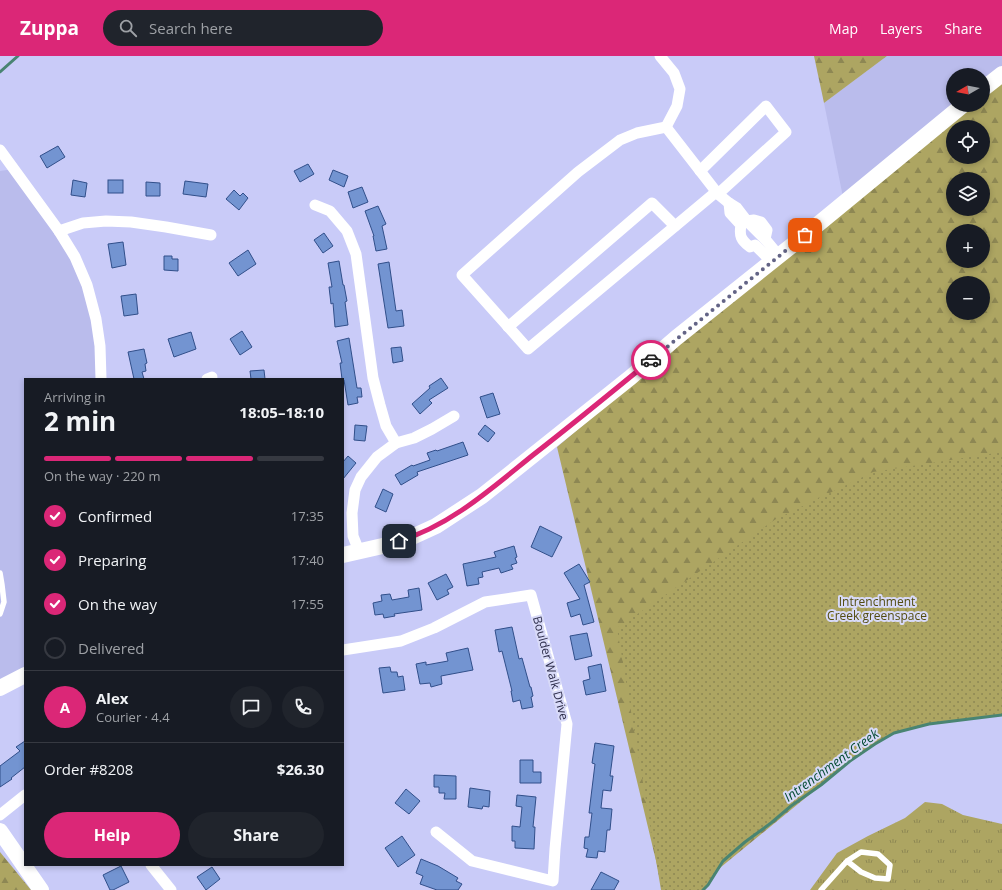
<!DOCTYPE html>
<meta charset="utf-8">
<style>
:root{--surface:#171b24;--page:#20242c;--text:#f1f3f6;--muted:#9ea1a6;--line:#363941;--accent:#db2777}
body{margin:0;font-family:"Open Sans",sans-serif;background:var(--page);color:var(--text);height:100vh;display:flex;flex-direction:column;font-size:15px;white-space:nowrap}
*{box-sizing:border-box;margin:0}
p{font-size:13px;color:var(--muted)}
.icon{flex:none;width:22px;height:22px;fill:none;stroke:currentColor;stroke-width:2;stroke-linecap:round;stroke-linejoin:round}
.map{position:relative;flex:1;overflow:hidden}
.sheet{position:absolute;left:24px;top:322px;width:320px;height:488px;display:flex;flex-direction:column;background:var(--surface);border-radius:0px;box-shadow:0 2px 6px #0003}
.sheet>*{flex:none}
.needle{width:26px;rotate:261deg}
.tools{position:absolute;left:946px;top:12px;display:grid;gap:8px}
.tools a{display:grid;place-items:center;width:44px;height:44px;border-radius:50%;background:var(--surface);box-shadow:0 2px 6px #0003;font-size:20px}
.pin{position:absolute;display:grid;place-items:center;width:34px;height:34px;color:#fff;margin:-17px;border-radius:8px;box-shadow:0 2px 6px #0006}
.courier{position:absolute;display:grid;place-items:center;width:40px;height:40px;margin:-20px;border:3px solid #db2777;border-radius:50%;background:#fff;color:#222;box-shadow:0 1px 5px #0007}
.head em{font-style:normal;font-weight:700}
.head div{display:flex;flex-direction:column-reverse}
.head{display:flex;align-items:center;justify-content:space-between;height:68px;padding:0 20px}
h1{font-size:26px;font-weight:700;line-height:30px}
.bar{display:grid;grid-template-columns:repeat(4,1fr);gap:6px 4px;align-content:center;height:48px;padding:0 20px}
.bar i{height:5px;border-radius:3px;background:var(--line)}
.bar .on{background:var(--accent)}
.bar p{grid-column:span 4}
.line{display:flex;align-items:center;gap:10px;padding:0 20px;border-top:1px solid var(--line)}
.line div{flex:1}
.round{display:grid;place-items:center;flex:none;width:42px;height:42px;border-radius:21px;background:var(--page)}
ol{padding:0 20px;list-style:none}
li{display:flex;align-items:center;gap:12px;height:44px}
li p{margin-inline-start:auto}
li .icon{padding:4px;border-radius:50%;background:var(--accent);color:#fff;stroke-width:4}
li:last-child{color:var(--muted)}
li i{width:22px;height:22px;border:2px solid var(--line);border-radius:50%}
.primary-button{display:flex;gap:8px;margin-top:auto;padding:8px 20px}
.primary-button a{flex:1;height:46px;border-radius:24px;background:var(--accent);color:#fff;font-size:16px;font-weight:700;line-height:46px;text-align:center}
.primary-button a+a{background:var(--page);color:var(--text)}
header{display:flex;align-items:center;gap:24px;box-sizing:border-box;height:56px;padding:0 20px;background:var(--accent);color:#fff}
header strong{font-size:19px}
nav{display:flex;gap:22px;margin-inline-start:auto;font-size:14px}
.search{width:280px;height:36px;background:var(--page);display:flex;align-items:center;gap:10px;box-sizing:border-box;padding:0 14px;border-radius:22px;color:var(--muted);font-size:15px}
.map>svg:first-child{display:block}
.built{fill:#babcec}
.grass{fill:url(#grass-tufts)}
.forest{fill:url(#forest-firs);fill-rule:evenodd}
.park{fill:url(#park-dots)}
.lines{fill:none;stroke-linecap:round;stroke-linejoin:round}
.stream{stroke:#498472;stroke-width:3}
.building{fill:#7394d1;stroke:#314f8a}
.lane{stroke:#fff;stroke-width:5.5}
.street{stroke:#fff;stroke-width:11}
.secondary{stroke:#fff;stroke-width:16}
.done{stroke:#636486;stroke-width:4;stroke-dasharray:0 7.2}
.route{stroke:#db2777;stroke-width:5}
.labels{text-anchor:middle;dominant-baseline:central;stroke-width:4;stroke-linejoin:round;paint-order:stroke}
.park-label{font-size:12px;fill:#534c10;stroke:#d8daf8}
.street-label{font-size:12px;fill:#2c2c49;stroke:#d8daf8}
.water-label{font-size:13px;font-style:italic;fill:#024a31;stroke:#d8daf8}
</style>
<header>
<strong>Zuppa</strong>
<div class="search"><svg class="icon" aria-label="search" viewBox="0 0 24 24"><circle cx="10" cy="10" r="6"/><path d="M15 15l6 6"/></svg>Search here</div>
<nav><a>Map</a><a>Layers</a><a>Share</a></nav>
</header>
<div class="map">
<svg width="1002" height="834" viewBox="0 0 1002 834">
<defs>
<pattern id="grass-tufts" width="24" height="20" patternUnits="userSpaceOnUse"><rect width="24" height="20" fill="#ada562"/><path d="M3 7l-1-3M5 7V3M7 7l1-3M15 17l-1-3M17 17v-4M19 17l1-3" fill="none" stroke="#8d8753"/></pattern>
<pattern id="forest-firs" width="22" height="20" patternUnits="userSpaceOnUse"><rect width="22" height="20" fill="#ada562"/><path d="M5 1l3.5 6h-7zM16 11l3.5 6h-7z" fill="#8d8753"/></pattern>
<pattern id="park-dots" width="8" height="8" patternUnits="userSpaceOnUse"><rect width="8" height="8" fill="#ada562"/><path d="M2 2h.1M6 6h.1" fill="none" stroke="#8d8753" stroke-width="1.8" stroke-linecap="round"/></pattern>
</defs>
<rect width="100%" height="100%" fill="#c9cbf8"/>
<g class="built">
<path d="M887,0H1002V16L983,31V19H953V49L844,146L824,47Z"/>
<path d="M14,113L92,234L101,323H25V613L0,624V115Z"/>
</g>
<path class="grass" d="M925,746L942,748L963,759L1002,768V834H810L837,797L868,780L905,762Z"/>
<g class="forest">
<path d="M814,0H887L824,47Z"/>
<path d="M1002,16V652L881,680L693,834H663L557,391L962,49H983V31ZM953,71H983V101H953ZM953,123H983V153H953ZM953,175H983V205H953ZM953,227H983V257H953Z"/>
<path d="M0,796L31,834H0Z"/>
</g>
<path class="park" d="M1002,396V659L929,668L893,677L874,688L850,705L821,729L790,750L771,767L745,786L723,805L708,829L703,834H661L617,572L776,463L873,416Z"/>
<g class="lines">
<g class="stream">
<path d="M0,16L18,0"/>
<path d="M703,834L708,829L723,805L745,786L771,767L791,750L821,729L850,705L875,688L894,677L929,668L1002,659"/>
</g>
</g>
<g class="building">
<path d="M58,90L65,101L47,112L40,100Z"/>
<path d="M308,108L314,118L300,126L294,115Z"/>
<path d="M333,114L348,120L344,131L329,124Z"/>
<path d="M73,124L87,127L85,141L71,139Z"/>
<rect x="108" y="124" width="15" height="13"/>
<path d="M185,125L208,128L206,141L183,138Z"/>
<path d="M146,126L160,127V140H146Z"/>
<path d="M362,131L368,146L353,152L348,136Z"/>
<path d="M234,134L240,140L243,137L248,142L239,154L226,143Z"/>
<path d="M378,150L386,168L382,170L387,193L376,195L373,180H374L365,155Z"/>
<path d="M324,177L333,190L323,197L314,184Z"/>
<path d="M123,186L126,209L112,212L108,188Z"/>
<path d="M248,194L256,208L238,220L229,207Z"/>
<path d="M164,200H172V203H178V215L164,214Z"/>
<path d="M339,205L343,229H344L347,245L345,246L348,269L335,271L333,247L331,248L329,231H332L328,207Z"/>
<path d="M389,206L396,255L402,254L404,270L388,272L378,208Z"/>
<path d="M136,238L138,258L124,260L121,240Z"/>
<path d="M242,275L252,291L240,299L230,283Z"/>
<path d="M191,276L196,293L174,301L168,283Z"/>
<path d="M349,282L357,332H361L362,341H357L358,347L348,349L344,324L342,323L340,307H342L337,285Z"/>
<path d="M401,291L403,305L393,307L391,292Z"/>
<path d="M144,293L147,307L145,308L146,315L142,316L144,323H134L128,296Z"/>
<path d="M264,314L265,323H251L250,315Z"/>
<path d="M441,322L448,332L429,344L432,347L420,358L412,348L430,332L429,330Z"/>
<path d="M493,337L500,358L487,362L480,341Z"/>
<path d="M355,369L367,370L365,385L354,384Z"/>
<path d="M485,369L495,377L488,386L478,378Z"/>
<path d="M463,386L468,399L417,416L418,419L401,429L395,419L412,409L413,410L430,404L427,397L436,394L437,395Z"/>
<path d="M348,400L356,407L343,423V406Z"/>
<path d="M383,433L393,438L386,456L375,451Z"/>
<path d="M540,470L562,481L552,501L531,491Z"/>
<path d="M514,490L517,501L515,502L517,507L511,509L513,513L501,517L499,512L482,516L483,521L478,522L479,528L467,530L463,508L496,501L494,496Z"/>
<path d="M579,508L590,526L584,529L594,566L583,569L580,558L571,561L567,547L580,543L564,517Z"/>
<path d="M446,518L453,531L447,534L449,538L437,544L428,527Z"/>
<path d="M419,532L422,554L394,558L395,560L384,562L383,558L375,559L373,547L382,545L381,539L390,538L392,544L409,541L408,534Z"/>
<path d="M512,571L519,603L522,602L530,631H531L533,640L531,641L533,651L522,653L520,644L513,646L511,635H512L502,595L499,596L495,574Z"/>
<path d="M587,577L592,600L575,604L570,580Z"/>
<path d="M468,592L473,614L441,620L442,628L431,631L430,627L420,628L416,608L426,606V609L448,605L446,597Z"/>
<path d="M601,608L606,635L586,639L583,625L590,623L588,611Z"/>
<path d="M390,611L391,616H397L398,621L403,620L405,634L383,637L379,612Z"/>
<path d="M25,685V711L11,722L12,723L0,731V710L20,695L16,691Z"/>
<path d="M595,687L614,690L610,720H613L611,735L603,734L601,752L612,753L610,774H607L605,796L598,795L597,802L586,801L588,793L584,792L585,781H589L592,757H589L595,708L592,707Z"/>
<path d="M520,704H533V716H541V727H520Z"/>
<path d="M434,719L456,720V743H444L445,737H439V731H434Z"/>
<path d="M470,732L490,735L489,751L483,750L482,753L468,751Z"/>
<path d="M406,733L420,745L409,758L395,747Z"/>
<path d="M517,739L536,741L533,771H535L534,793L515,792V785H512V770L520,771L522,751L516,750Z"/>
<path d="M402,780L415,799L398,811L385,792Z"/>
<path d="M421,803L438,810L458,822L456,825L462,828L458,834H437L420,828L423,820L416,817Z"/>
<path d="M121,810L129,826L113,834H110L103,819Z"/>
<path d="M212,811L220,823L206,834L197,821Z"/>
<path d="M601,816L619,825L614,834H591Z"/>
</g>
<g class="lines">
<g class="lane">
<path d="M0,517L2,529L4,546L0,558"/>
<path d="M821,834L847,805L861,796L878,798L890,809L888,823L875,822L861,816L847,805"/>
</g>
<g class="street">
<path d="M660,0L674,17L680,33L677,50L666,71"/>
<path d="M666,71L637,77L620,84L578,116L462,219L528,293L716,136"/>
<path d="M666,71L718,138L729,147L737,152L747,165L754,164L761,166L767,174L765,183L779,200"/>
<path d="M0,94L59,175L75,201L87,229L96,263L100,290L101,323"/>
<path d="M700,115L766,50L786,76L718,138"/>
<path d="M729,147L730,157L741,169C739,180 741,184 750,191L755,189L772,206"/>
<path d="M315,149L330,155L347,175L356,198L373,322L380,349L386,370L396,387"/>
<path d="M744,167L747,165L765,183"/>
<path d="M59,175L83,167L106,165L131,166L166,171L211,179"/>
<path d="M508,271L652,147L675,170"/>
<path d="M207,323L212,321"/>
<path d="M359,495L353,480L352,457L355,434L361,421L377,401L396,387L414,382L432,373L454,360"/>
<path d="M343,594L401,585L434,572L485,546L531,539L567,668L555,793L553,825L472,805L436,776"/>
<path d="M0,759L25,739"/>
<path d="M151,809L171,834"/>
</g>
<g class="secondary">
<path d="M983,33L1002,18"/>
<path d="M343,499L387,489L412,481L436,470L482,440L631,321L676,282L805,179L963,49"/>
<path d="M0,632L25,619"/>
<path d="M0,775L41,834"/>
</g>
</g>
<g class="lines">
<path class="done" d="M651,304L805,179"/>
<path class="route" d="M399,485C450,470 492,432 533,399C573,368 612,336 651,304"/>
</g>
<g class="labels">
<g class="park-label">
<text x="877" y="545">Intrenchment<tspan x="877" dy="14">Creek greenspace</tspan></text>
</g>
<g class="street-label">
<text transform="translate(551 612) rotate(75)">Boulder Walk Drive</text>
</g>
<g class="water-label">
<text transform="translate(831 709) rotate(-36)">Intrenchment Creek</text>
</g>
</g>
</svg>
<div class="tools">
<a><svg class="needle" viewBox="-14 -14 28 28"><path d="M0-13l5 13h-10z" fill="#e53935"/><path d="M0 13l5-13h-10z" fill="#9ea1a6"/></svg></a>
<a><svg class="icon" aria-label="locate" viewBox="0 0 24 24"><circle cx="12" cy="12" r="6"/><path d="M12 2v4M12 18v4M2 12h4M18 12h4"/></svg></a>
<a><svg class="icon" aria-label="layers" viewBox="0 0 24 24"><path d="M12 4l9 5-9 5-9-5zM3 14l9 5 9-5"/></svg></a>
<a>+</a>
<a>−</a>
</div>
<div class="pin" style="left:805px;top:179px;background:#ea580c"><svg class="icon" aria-label="bag" viewBox="0 0 24 24"><path d="M5 8h14l-1 12H6zM9 8a3 3 0 0 1 6 0"/></svg></div>
<div class="pin" style="left:399px;top:485px;background:#1f2937"><svg class="icon" aria-label="home" viewBox="0 0 24 24"><path d="M3 11l9-7 9 7M6 9v11h12V9"/></svg></div>
<div class="courier" style="left:651px;top:304px"><svg class="icon" aria-label="car" viewBox="0 0 24 24"><path d="M5 17H2v-5l4-1 3-4h7l3 4 3 1v5h-3M9 17h6M6 11h13"/><circle cx="7" cy="17" r="2"/><circle cx="17" cy="17" r="2"/></svg></div>
<section class="sheet">
<div class="head"><div><h1>2 min</h1><p>Arriving in</p></div><em>18:05–18:10</em></div>
<div class="bar"><i class="on"></i><i class="on"></i><i class="on"></i><i></i><p>On the way · 220 m</p></div>
<ol>
<li><svg class="icon" aria-label="check" viewBox="0 0 24 24"><path d="M5 12l5 5 9-10"/></svg>Confirmed<p>17:35</p></li>
<li><svg class="icon" aria-label="check" viewBox="0 0 24 24"><path d="M5 12l5 5 9-10"/></svg>Preparing<p>17:40</p></li>
<li><svg class="icon" aria-label="check" viewBox="0 0 24 24"><path d="M5 12l5 5 9-10"/></svg>On the way<p>17:55</p></li>
<li><i></i>Delivered</li>
</ol>
<div class="line" style="height:72px"><b class="round" style="background:var(--accent);color:#fff">A</b><div><b>Alex</b><p>Courier · 4.4</p></div><a class="round"><svg class="icon" aria-label="chat" viewBox="0 0 24 24"><path d="M4 5h16v11H9l-5 4z"/></svg></a><a class="round"><svg class="icon" aria-label="phone" viewBox="0 0 24 24"><path d="M5 4h4l2 5-3 2q2 4 5 5l2-3 5 2v4C11 20 4 13 5 4z"/></svg></a></div>
<div class="line" style="height:52px"><div>Order #8208</div><b>$26.30</b></div>
<div class="primary-button"><a>Help</a><a>Share</a></div>
</section>
</div>
